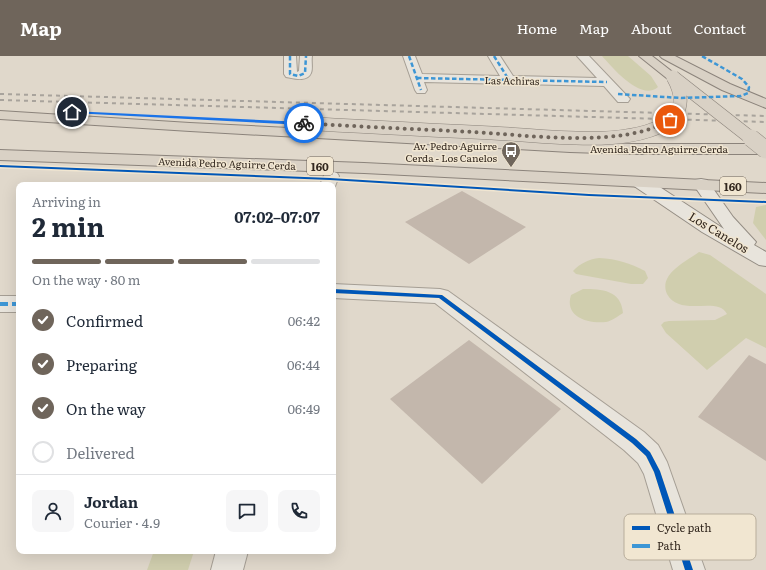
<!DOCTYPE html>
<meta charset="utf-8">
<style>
:root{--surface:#fff;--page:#f6f6f7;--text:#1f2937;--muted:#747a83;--line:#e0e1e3;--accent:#6f655b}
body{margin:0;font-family:Literata,serif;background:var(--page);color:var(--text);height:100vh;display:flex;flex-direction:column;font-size:15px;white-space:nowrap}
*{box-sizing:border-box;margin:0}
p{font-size:13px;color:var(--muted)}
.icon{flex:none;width:22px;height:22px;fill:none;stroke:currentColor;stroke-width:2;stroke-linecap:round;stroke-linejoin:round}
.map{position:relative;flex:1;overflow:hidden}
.details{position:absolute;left:16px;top:126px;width:320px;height:372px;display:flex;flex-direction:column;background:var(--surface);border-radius:8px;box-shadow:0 4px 16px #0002}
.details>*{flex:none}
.pin{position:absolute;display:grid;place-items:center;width:34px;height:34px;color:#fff;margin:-17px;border:2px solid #fff;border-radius:50%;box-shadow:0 1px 4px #0007}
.courier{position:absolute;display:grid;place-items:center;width:40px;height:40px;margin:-20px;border:3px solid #1a73e8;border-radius:50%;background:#fff;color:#222;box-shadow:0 1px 5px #0007}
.headline em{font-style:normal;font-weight:700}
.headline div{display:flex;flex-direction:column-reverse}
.headline{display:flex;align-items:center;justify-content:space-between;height:68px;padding:0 16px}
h1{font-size:26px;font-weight:700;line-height:30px}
.bar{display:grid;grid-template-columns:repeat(4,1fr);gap:6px 4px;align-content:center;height:48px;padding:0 16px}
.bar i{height:5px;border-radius:3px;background:var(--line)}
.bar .active{background:var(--accent)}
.bar p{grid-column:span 4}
.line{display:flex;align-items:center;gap:10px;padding:0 16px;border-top:1px solid var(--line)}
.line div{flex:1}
.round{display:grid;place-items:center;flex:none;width:42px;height:42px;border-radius:8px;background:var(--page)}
ol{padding:0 16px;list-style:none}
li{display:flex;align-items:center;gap:12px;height:44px}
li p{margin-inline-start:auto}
li .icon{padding:4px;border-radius:50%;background:var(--accent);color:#fff;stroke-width:4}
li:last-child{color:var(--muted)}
li i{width:22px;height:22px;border:2px solid var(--line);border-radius:50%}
header{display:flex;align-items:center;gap:24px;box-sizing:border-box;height:56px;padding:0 20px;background:var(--accent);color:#fff}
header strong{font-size:19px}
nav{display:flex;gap:22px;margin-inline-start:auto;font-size:14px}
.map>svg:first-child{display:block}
.green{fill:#d0ceae}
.building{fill:#c3b7ac}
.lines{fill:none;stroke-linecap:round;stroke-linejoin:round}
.minor-casing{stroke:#a59e94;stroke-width:2}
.secondary-casing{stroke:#948d84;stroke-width:2}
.trunk-casing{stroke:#8b837b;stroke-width:2}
.minor{fill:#e8e4dc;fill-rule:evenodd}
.secondary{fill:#e8e4dc;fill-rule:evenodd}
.trunk{fill:#d9d1c5;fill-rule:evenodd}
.rail{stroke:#a8a39c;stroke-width:2;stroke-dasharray:4 4;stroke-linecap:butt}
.trunk-bridge-far1-casing{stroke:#8b837b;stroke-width:14;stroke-linecap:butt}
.trunk-bridge-casing{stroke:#8b837b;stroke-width:18;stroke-linecap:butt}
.trunk-bridge-far1{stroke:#d9d1c5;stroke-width:13}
.trunk-bridge{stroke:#d9d1c5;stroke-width:17}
.quiet-far1{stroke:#3d96d5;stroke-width:2.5;stroke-dasharray:4.5 2.5;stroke-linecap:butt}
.quiet{stroke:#3d96d5;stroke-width:4;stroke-dasharray:8 4;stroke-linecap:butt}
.cycleway-casing{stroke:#f1e6d1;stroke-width:3}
.cycleway{fill:#0057b8;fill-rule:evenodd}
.route{fill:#1a73e8}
.done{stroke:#6f655b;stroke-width:4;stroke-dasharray:0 7.2}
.labels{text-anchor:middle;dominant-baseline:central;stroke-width:3;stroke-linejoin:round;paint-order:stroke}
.far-street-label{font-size:10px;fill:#32271e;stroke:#f1e6d1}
.far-poi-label{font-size:10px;fill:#32271e;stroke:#f1e6d1;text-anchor:end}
.shield{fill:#f1e6d1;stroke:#6b6054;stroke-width:1}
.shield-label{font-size:11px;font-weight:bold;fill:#32271e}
.street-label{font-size:12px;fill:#32271e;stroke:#f1e6d1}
.key{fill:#f1e6d1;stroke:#b8ad9b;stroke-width:1}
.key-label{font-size:11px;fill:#32271e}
</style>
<header>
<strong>Map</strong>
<nav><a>Home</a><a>Map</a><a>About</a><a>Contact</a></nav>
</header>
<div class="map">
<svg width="766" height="514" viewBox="0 0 766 514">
<rect width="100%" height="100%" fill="#e0d8cb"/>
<g class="green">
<path d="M602,0H628L651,20L658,31C641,46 612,11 602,0Z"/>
<path d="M766,149V184L753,167L756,151Z"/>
<path d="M699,196L710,199L766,238V292L746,282L707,314L666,277L661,269L664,266L669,265L715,264L727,258C718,239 680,262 667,238C658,218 687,205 699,196Z"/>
<path d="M599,202C617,203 630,207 645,215L648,222L643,228H631L576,218L573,215C580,207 590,203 599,202Z"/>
<path d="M583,233C602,233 621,234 623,257C618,260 612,265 606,266C588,268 564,261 571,239Z"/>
<path d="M154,495H194L188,514H147Z"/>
</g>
<g class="building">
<path d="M462,135L526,171L469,208L405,166Z"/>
<path d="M469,284L561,353L482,428L390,343Z"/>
<path d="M749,299L766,308V405L698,361Z"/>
</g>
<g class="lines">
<defs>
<g id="minor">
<path d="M284,0H296L297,16L299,15L300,0H312C311,5 313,13 311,17C307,27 292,22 286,21L284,18Z"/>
<path d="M403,0H415L422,18L500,20L488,0H500L513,20L597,22L577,0H589L630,43L628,46H618L604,30L424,26L427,34L425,37H417L415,34Z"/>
<path d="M331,115L337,117L339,120L334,133L333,129H320L325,117Z"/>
<path d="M333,228L440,233L448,235L644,376L658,389L667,406L705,514H673L644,418L638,407L624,394L435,247L333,242Z"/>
<rect x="0" y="240" width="19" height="16"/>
<path d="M216,495H248L243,514H211Z"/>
</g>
<path id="secondary" d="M640,121L646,122L724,173L693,128L695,124L701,123L707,124L733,161L756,186L754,189L766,196V210L759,209L702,176L634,130L632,126L634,122Z"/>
<g id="trunk">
<path d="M639,0H652L679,21L677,24H669Z"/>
<path d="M660,0H675L730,28L766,43V52L722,34L662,2Z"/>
<path d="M0,55L190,67L570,86L634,88H766V98H634L570,96L190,75L0,63Z"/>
<path d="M0,94L364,107L766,127V137L364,117L0,104Z"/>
</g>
</defs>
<use href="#minor" class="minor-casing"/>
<use href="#secondary" class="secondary-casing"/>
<use href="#trunk" class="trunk-casing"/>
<use href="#minor" class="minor"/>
<use href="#secondary" class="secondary"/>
<use href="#trunk" class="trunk"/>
<g class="rail">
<path d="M0,38L766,60"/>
<path d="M0,44L766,66"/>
</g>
<defs>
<g id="trunk-bridge-far1">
<path d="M673,21L752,83"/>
<path d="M301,67C365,71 428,74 492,77C539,79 627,93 668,66C685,54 682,37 673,21"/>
</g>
<path id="trunk-bridge" d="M751,82L766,94"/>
</defs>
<use href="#trunk-bridge-far1" class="trunk-bridge-far1-casing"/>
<use href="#trunk-bridge" class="trunk-bridge-casing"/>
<use href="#trunk-bridge-far1" class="trunk-bridge-far1"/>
<use href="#trunk-bridge" class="trunk-bridge"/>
<g class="quiet-far1">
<path d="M290,0V18L298,20L305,17L306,0"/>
<path d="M409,0L421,34"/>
<path d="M494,0L509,24"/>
<path d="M417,22L607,26"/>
<path d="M618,38L681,42L741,40L748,37L749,31L742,23L702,0"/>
</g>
<path class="quiet" d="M0,248H19"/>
<defs>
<g id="cycleway">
<path d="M0,109L330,122L589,138L766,145V147L589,140L330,124L0,111Z"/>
<path d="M333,233L442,239L636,383L650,396L660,415L693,514H685L654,416L646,400L632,387L439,242L333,237Z"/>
</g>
</defs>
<use href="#cycleway" class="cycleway-casing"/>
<use href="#cycleway" class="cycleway"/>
</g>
<path class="route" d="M71,55L304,66L306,67L304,69L72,57Z"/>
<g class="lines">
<path class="done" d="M304,67C360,71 417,73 473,76C529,79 622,93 670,64"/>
</g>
<defs>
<symbol id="bus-pin" viewBox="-11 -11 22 30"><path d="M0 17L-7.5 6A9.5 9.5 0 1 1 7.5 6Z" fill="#6f655b" stroke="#f1e6d1"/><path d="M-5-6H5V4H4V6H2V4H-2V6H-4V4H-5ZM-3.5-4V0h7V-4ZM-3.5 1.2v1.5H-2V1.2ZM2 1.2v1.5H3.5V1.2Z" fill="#fff"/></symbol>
</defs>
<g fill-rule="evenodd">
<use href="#bus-pin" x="500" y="84" width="22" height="30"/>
</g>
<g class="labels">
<g class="far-street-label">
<text transform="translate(512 24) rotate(1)">Las Achiras</text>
<text x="659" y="92">Avenida Pedro Aguirre Cerda</text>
<text transform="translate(227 107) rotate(2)">Avenida Pedro Aguirre Cerda</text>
</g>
<g class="far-poi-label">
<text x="497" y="89">Av. Pedro Aguirre<tspan x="497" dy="12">Cerda - Los Canelos</tspan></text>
</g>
<g class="shield">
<rect x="307" y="101" width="26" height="18" rx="3"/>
<rect x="720" y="121" width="26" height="18" rx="3"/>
</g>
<g class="shield-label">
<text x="320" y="110">160</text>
<text x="733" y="130">160</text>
</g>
<g class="street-label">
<text transform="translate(719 176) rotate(31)">Los Canelos</text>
</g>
</g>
<rect x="624" y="458" width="132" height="46" rx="6" class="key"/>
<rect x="632" y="470" width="18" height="4" fill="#0057b8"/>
<rect x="632" y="488" width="18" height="4" fill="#3d96d5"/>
<g class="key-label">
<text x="657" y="476">Cycle path</text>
<text x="657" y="494">Path</text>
</g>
</svg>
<div class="pin" style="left:670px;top:64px;background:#ea580c"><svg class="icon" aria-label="bag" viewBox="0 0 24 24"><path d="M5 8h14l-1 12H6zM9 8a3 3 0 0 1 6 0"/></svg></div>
<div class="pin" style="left:72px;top:56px;background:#1f2937"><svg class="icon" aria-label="home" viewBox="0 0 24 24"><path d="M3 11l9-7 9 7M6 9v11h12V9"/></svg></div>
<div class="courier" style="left:304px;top:67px"><svg class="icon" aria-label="bike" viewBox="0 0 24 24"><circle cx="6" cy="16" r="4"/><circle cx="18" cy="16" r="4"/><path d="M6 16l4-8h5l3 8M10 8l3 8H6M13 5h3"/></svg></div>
<section class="details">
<div class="headline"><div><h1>2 min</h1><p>Arriving in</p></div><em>07:02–07:07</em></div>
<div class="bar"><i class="active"></i><i class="active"></i><i class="active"></i><i></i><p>On the way · 80 m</p></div>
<ol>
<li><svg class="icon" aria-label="check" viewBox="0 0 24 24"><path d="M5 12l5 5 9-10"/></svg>Confirmed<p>06:42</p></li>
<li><svg class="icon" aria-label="check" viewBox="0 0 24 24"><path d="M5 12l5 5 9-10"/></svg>Preparing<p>06:44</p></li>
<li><svg class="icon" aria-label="check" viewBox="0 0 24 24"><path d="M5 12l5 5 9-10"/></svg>On the way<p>06:49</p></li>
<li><i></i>Delivered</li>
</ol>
<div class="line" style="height:72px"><a class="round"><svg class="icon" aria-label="person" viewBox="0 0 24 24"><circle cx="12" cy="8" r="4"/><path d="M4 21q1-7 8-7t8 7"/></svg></a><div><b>Jordan</b><p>Courier · 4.9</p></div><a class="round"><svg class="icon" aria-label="chat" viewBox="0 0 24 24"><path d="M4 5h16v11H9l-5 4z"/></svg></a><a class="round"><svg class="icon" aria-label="phone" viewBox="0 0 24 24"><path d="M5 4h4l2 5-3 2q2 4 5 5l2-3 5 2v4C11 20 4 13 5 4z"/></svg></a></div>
</section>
</div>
